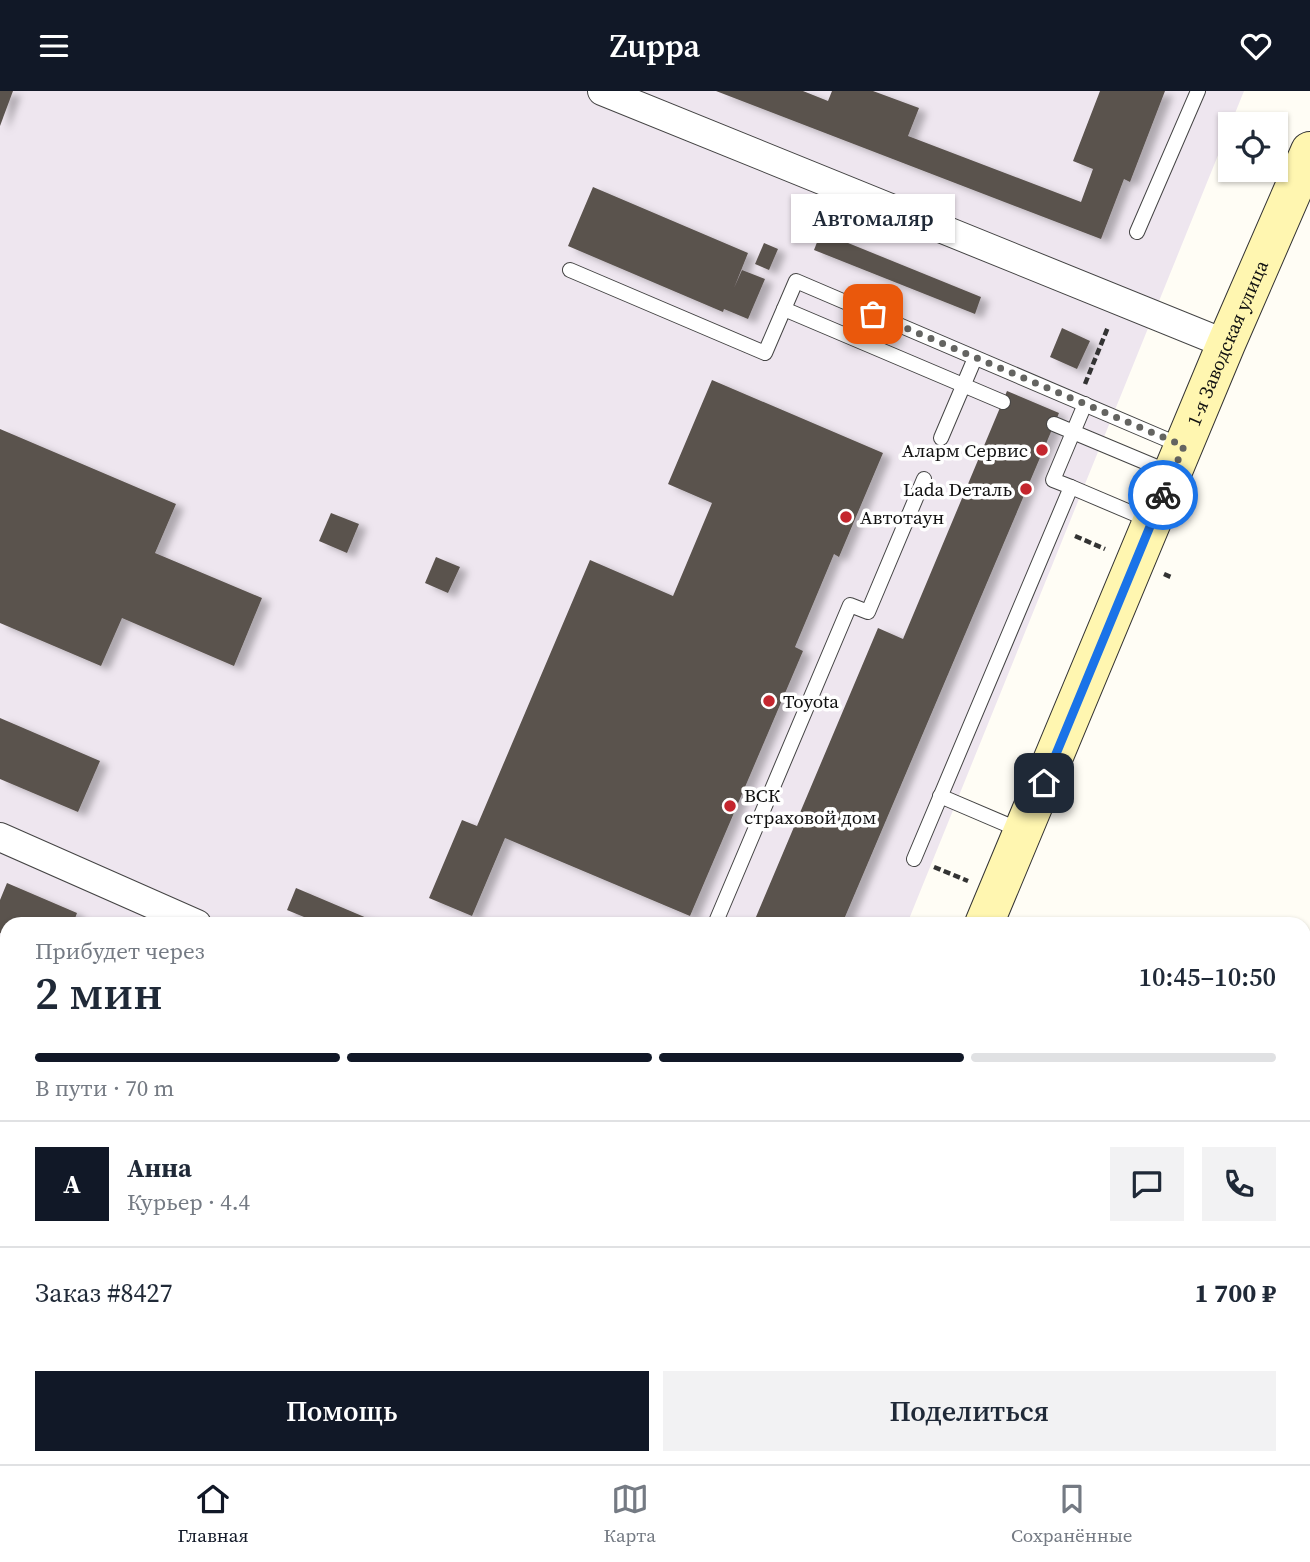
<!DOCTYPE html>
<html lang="ru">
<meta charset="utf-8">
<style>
:root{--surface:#fff;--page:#f2f2f3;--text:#1f2937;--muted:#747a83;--line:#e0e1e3;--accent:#111827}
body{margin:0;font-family:"Source Serif 4",serif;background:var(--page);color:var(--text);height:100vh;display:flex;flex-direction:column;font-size:26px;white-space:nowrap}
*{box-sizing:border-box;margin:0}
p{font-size:23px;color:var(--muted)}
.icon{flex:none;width:38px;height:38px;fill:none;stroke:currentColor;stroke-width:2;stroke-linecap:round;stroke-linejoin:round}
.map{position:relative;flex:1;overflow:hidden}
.side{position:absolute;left:0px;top:826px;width:1311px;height:548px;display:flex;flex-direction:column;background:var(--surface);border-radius:21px 21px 0 0;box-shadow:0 2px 5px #0004}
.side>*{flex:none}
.fabs{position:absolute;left:1218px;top:21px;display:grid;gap:14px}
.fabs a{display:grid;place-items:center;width:70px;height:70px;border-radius:0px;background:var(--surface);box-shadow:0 2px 5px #0004;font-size:35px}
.pin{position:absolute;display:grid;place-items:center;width:60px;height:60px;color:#fff;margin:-30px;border-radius:14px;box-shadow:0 4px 10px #0006}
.courier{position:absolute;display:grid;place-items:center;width:70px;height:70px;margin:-35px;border:5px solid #1a73e8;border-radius:50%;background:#fff;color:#222;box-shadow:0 2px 9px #0007}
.bubble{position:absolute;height:49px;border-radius:0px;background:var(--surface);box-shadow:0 2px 5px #0004;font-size:23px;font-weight:600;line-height:49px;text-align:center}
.head em{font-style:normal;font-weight:600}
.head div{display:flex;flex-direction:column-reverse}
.head{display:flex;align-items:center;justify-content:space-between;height:119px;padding:0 35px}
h1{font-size:46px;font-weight:600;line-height:52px}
.bar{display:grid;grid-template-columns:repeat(4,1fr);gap:10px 7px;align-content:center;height:84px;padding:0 35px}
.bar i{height:9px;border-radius:5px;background:var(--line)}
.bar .active{background:var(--accent)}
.bar p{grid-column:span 4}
.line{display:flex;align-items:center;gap:18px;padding:0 35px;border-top:2px solid var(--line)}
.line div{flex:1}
.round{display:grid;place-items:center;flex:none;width:74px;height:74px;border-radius:0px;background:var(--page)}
.action{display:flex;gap:14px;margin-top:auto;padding:14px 35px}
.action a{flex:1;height:80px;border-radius:0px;background:var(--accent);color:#fff;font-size:28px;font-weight:600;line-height:80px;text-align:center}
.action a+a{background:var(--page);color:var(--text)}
header{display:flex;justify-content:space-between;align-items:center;height:91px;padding:0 35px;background:var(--accent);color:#fff;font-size:32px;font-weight:600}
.dock{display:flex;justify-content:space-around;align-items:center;height:98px;border-top:2px solid var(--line);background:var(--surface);font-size:19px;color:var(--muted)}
.dock a{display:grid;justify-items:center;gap:4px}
.dock .active{color:var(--accent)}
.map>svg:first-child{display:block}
.industrial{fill:#eee6ef}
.building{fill:#5a524d;filter:url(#shadow)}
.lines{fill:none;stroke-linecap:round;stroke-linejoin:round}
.service-casing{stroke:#444;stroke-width:16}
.minor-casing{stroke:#444;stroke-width:30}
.secondary-casing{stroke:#333;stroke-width:40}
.path{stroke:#333;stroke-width:4.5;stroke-dasharray:7 3.5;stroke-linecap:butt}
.service{stroke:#fff;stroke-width:14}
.minor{stroke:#fff;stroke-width:28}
.secondary{stroke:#fff6b0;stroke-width:38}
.done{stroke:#646461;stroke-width:7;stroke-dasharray:0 12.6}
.route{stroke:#1a73e8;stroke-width:9}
.poi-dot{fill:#c4262e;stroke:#fff;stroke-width:2.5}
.labels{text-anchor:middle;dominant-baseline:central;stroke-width:7;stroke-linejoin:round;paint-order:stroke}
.street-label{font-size:19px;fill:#111;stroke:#fff}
.poi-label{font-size:19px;fill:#111;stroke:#fff;text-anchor:start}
</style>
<header><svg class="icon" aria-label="menu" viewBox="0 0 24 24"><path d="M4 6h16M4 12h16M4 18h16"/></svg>Zuppa<svg class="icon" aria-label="heart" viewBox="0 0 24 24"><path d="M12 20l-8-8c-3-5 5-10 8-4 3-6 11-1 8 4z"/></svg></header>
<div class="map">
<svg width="1310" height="1373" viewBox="0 0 1310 1373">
<defs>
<filter id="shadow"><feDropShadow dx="8" dy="4.5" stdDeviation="3.5" flood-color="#0004"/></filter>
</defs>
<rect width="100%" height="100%" fill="#fffdf5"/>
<path class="industrial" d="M0,0H1244L907,833H7V1367H690L687,1373H0Z"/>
<g class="building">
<path d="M0,0H13L0,35Z"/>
<path d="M716,0H803L828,10L832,0H873L919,17L908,45L1081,111L1093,78L1073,70L1100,0H1165L1130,91L1124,88L1101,148Z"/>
<path d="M593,96L748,162L734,197L742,179L765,188L748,228L724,218L723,221L568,155Z"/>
<path d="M821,141L981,206L975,223L814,159Z"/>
<path d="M764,152L778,158L769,179L755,173Z"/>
<path d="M1062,237L1090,250L1077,278L1050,266Z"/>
<path d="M712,289L883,362L839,466L834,463L795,556L803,560L690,825L505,747L472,825L429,807L462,729L477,735L590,469L673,505L712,412L668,393Z"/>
<path d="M1007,300L1059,322L842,833H753L878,537L903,548Z"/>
<path d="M0,338L176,413L155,462L262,507L234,575L122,527L101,575L0,532Z"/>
<path d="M331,422L359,433L347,462L319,450Z"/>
<path d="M436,466L460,476L448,502L425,492Z"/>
<path d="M0,627L100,670L78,721L0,688Z"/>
<path d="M7,792L77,822L73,833H7V845L0,842V809Z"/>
<path d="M296,797L381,833H321L287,819Z"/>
<path d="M1310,960V1004L1304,1002V976Z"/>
<path d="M7,1090V1367H468L465,1373H0V1106Z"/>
</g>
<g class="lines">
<defs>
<g id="service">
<path d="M1137,141L1198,0"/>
<path d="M570,179L765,262L796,190L1182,355"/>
<path d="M784,218L1003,311"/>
<path d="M1054,333L1171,382"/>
<path d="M941,347L975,267"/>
<path d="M1071,396L1053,389L1085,313"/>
<path d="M940,705L1022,740"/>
<path d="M914,768L1071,396L1151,430"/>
<path d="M715,833L850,514L868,521L924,388"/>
</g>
<g id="minor">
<path d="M602,0L1226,253"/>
<path d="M0,746L197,833"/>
</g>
<g id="secondary">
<path id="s1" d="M984,833L1226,253L1310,60"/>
<path d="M759,1373L762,1367"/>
</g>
</defs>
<use href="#service" class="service-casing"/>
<use href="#minor" class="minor-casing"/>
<use href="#secondary" class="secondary-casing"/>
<g class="path">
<path d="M1085,293L1108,236"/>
<path d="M1075,445L1105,458"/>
<path d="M1164,483L1173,487"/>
<path d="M934,776L968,790"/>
</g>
<use href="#service" class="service"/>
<use href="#minor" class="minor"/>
<use href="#secondary" class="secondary"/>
</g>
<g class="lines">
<path class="done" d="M873,223L1184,355L1163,404"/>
<path class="route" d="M1044,692L1163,404"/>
</g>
<g class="poi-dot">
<circle cx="1042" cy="359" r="7"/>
<circle cx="1026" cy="398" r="7"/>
<circle cx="846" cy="426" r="7"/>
<circle cx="769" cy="610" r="7"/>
<circle cx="730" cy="715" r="7"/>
</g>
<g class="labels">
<g class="street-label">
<text stroke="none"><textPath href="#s1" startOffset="630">1-я Заводская улица</textPath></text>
</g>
<g class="poi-label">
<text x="1028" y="359" text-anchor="end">Аларм Сервис</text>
<text x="1012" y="398" text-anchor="end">Lada Dеталь</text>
<text x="860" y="426">Автотаун</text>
<text x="783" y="610">Toyota</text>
<text x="744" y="704">ВСК<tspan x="744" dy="22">страховой дом</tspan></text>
</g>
</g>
</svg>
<div class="fabs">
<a><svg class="icon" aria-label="locate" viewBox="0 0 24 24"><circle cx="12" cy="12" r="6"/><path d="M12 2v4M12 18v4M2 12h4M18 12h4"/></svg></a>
</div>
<div class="pin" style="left:873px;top:223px;background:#ea580c"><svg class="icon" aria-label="bag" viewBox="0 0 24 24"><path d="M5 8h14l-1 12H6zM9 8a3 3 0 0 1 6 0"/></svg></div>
<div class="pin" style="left:1044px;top:692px;background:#1f2937"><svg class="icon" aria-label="home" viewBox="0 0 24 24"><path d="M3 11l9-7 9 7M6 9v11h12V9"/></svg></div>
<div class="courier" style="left:1163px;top:404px"><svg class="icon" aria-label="bike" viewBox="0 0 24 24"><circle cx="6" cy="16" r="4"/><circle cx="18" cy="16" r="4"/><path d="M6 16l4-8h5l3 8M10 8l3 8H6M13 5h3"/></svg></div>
<div class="bubble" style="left:791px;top:103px;width:164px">Автомаляр</div>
<section class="side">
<div class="head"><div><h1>2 мин</h1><p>Прибудет через</p></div><em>10:45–10:50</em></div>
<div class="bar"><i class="active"></i><i class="active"></i><i class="active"></i><i></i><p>В пути · 70 m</p></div>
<div class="line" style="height:126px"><b class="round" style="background:var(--accent);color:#fff">А</b><div><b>Анна</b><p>Курьер · 4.4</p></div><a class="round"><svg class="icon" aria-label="chat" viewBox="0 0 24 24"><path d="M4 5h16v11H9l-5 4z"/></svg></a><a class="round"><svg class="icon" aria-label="phone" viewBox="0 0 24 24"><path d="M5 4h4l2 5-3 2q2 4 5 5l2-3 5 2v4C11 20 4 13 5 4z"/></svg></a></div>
<div class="line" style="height:91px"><div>Заказ #8427</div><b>1 700 ₽</b></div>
<div class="action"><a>Помощь</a><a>Поделиться</a></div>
</section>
</div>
<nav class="dock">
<a class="active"><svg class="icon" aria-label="home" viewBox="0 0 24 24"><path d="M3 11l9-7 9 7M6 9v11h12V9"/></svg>Главная</a>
<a><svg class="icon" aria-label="map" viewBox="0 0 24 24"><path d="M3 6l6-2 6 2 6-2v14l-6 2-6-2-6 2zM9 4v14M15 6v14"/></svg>Карта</a>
<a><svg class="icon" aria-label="saved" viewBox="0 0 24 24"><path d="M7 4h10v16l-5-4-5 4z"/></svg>Сохранённые</a>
</nav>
